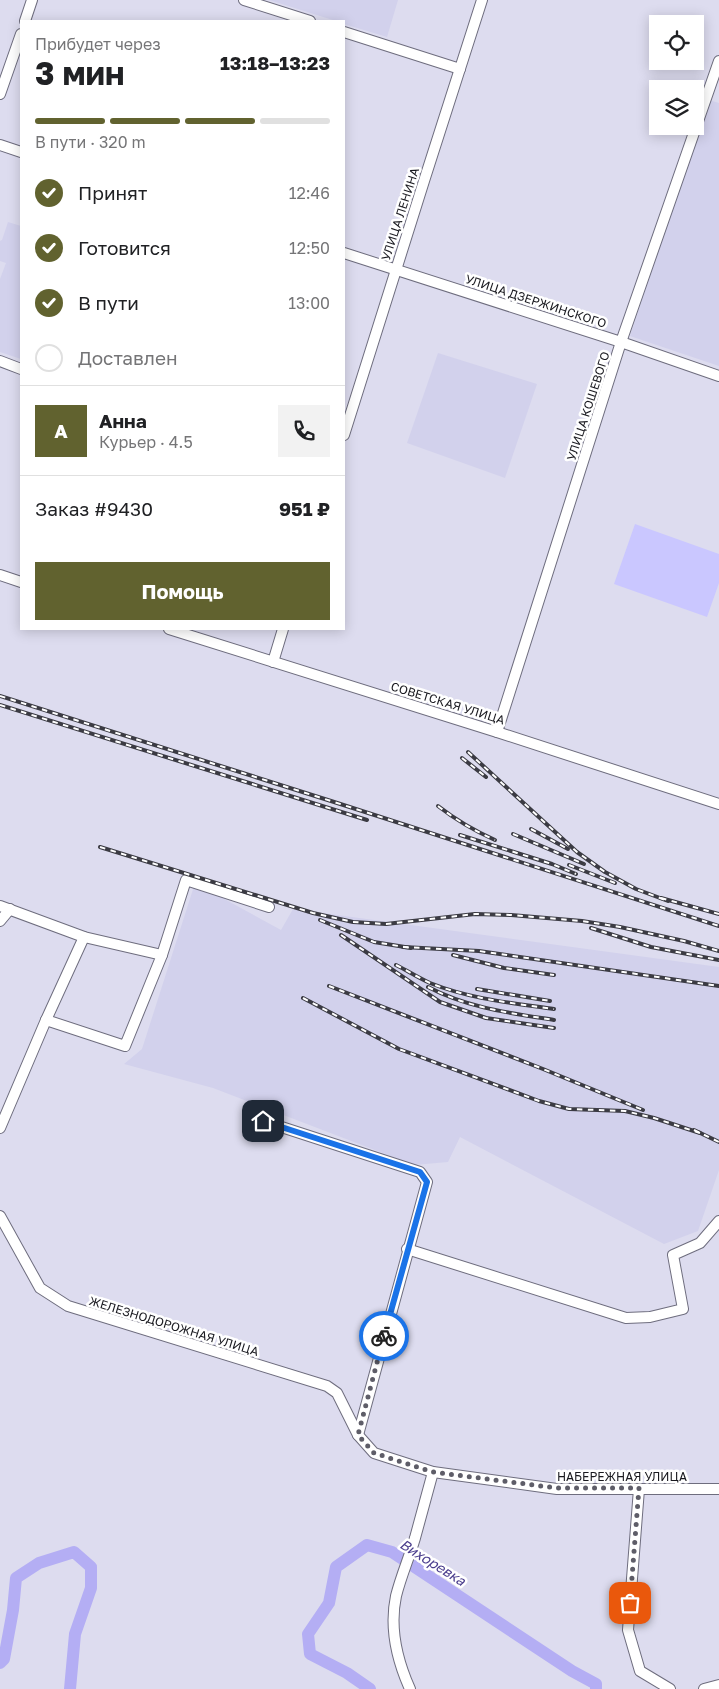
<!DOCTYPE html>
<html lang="ru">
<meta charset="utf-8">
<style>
:root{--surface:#fff;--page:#f2f2f2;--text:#202124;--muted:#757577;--line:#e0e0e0;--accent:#61622f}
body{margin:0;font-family:"Golos Text",sans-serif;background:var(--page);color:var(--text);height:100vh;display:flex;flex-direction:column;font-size:19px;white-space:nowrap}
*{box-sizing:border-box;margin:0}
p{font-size:16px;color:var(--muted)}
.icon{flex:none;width:28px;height:28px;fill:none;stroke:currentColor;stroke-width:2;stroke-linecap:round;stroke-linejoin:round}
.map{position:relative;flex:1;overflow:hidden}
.side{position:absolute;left:20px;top:20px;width:325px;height:610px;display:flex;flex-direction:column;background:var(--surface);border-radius:0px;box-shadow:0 2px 12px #0003}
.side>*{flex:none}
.fabs{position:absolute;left:649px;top:15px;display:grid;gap:10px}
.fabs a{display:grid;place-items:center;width:55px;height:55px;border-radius:0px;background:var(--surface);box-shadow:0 2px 12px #0003;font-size:25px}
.pin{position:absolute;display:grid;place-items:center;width:42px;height:42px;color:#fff;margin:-21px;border-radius:10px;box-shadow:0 2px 8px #0006}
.courier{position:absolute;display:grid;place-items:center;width:50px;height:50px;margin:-25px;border:4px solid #1a73e8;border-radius:50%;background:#fff;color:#222;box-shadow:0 1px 6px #0007}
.overview em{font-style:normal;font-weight:700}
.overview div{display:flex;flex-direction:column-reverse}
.overview{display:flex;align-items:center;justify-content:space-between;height:85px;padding:0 15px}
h1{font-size:32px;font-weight:700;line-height:38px}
.bar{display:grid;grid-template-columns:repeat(4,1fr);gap:8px 5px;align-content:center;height:60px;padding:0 15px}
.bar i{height:6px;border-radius:4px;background:var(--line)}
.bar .active{background:var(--accent)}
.bar p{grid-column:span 4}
.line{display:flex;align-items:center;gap:12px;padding:0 15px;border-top:1px solid var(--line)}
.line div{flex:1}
.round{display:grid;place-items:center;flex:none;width:52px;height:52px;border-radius:0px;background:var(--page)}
ol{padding:0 15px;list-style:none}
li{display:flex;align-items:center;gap:15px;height:55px}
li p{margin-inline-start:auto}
li .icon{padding:5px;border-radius:50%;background:var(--accent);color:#fff;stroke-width:4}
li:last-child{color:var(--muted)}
li i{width:28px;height:28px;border:2px solid var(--line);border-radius:50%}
.button{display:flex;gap:10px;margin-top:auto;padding:10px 15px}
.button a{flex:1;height:58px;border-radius:0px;background:var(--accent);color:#fff;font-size:20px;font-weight:700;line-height:58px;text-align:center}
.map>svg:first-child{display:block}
.built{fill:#d2d1ec}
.green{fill:#cac7ff}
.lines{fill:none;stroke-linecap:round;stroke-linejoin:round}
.river{stroke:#b4aef4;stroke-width:12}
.minor-casing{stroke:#6e6d7e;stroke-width:12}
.minor{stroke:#fff;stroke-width:10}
.rail-casing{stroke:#3b3b43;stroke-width:4}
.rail{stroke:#fff;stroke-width:2;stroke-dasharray:5.5;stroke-linecap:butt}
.done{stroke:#5e5d68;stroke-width:5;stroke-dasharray:0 9}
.route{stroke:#1a73e8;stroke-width:6}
.labels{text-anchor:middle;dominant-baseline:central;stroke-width:5;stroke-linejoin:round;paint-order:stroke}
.street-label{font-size:12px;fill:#19191f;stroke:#fff}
.water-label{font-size:14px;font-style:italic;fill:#4a3d8d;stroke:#fff}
</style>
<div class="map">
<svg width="719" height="1689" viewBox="0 0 719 1689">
<rect width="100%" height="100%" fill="#dddcef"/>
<g class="built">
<path d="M269,0H398L387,37L344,24V21H336Z"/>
<path d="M709,100L719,103V366L630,336Z"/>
<path d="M8,222L21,226V359L0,352V279L6,263L0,261V241L2,240Z"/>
<path d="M438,353L537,384L505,478L407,443Z"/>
<path d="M195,883L281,930L293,909L719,967V1170L698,1231L664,1244L460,1137L448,1162L414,1165L213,1088L124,1064L142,1049Z"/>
</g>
<path class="green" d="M635,524L719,554V583L707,617L614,584Z"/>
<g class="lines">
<g class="river">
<path d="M0,1663L4,1659L13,1610L16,1578L39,1563L74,1552L91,1567V1588L75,1634L70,1689"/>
<path d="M370,1689L347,1673L310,1654L308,1634L329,1603L336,1567L367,1545L392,1552L572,1671L596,1684V1689"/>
</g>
<defs>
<g id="minor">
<path d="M244,0L310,21"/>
<path d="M25,21L32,0"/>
<path d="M344,32L460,69"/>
<path d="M0,94L21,34"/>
<path d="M0,145L21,152"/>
<path d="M344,253L621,342L719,376"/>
<path d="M0,361L21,369"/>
<path d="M344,435L424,181L482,0"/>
<path d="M0,575L21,582"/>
<path d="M169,629L497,732L719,804"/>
<path d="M273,662L283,629"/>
<path d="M497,732L621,342L719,61"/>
<path d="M0,906L84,937L162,955"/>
<path d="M0,921L10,909"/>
<path d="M46,1020L125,1046L162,955L186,880L269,907"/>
<path d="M263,1121L420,1172L427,1182L358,1435"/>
<path d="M0,1128L46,1020L84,937"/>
<path d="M0,1216L40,1288L68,1306L327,1386L337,1393L358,1435L374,1453L433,1472L557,1489H719"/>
<path d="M407,1249L626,1318L650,1317L683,1309L673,1255L700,1243L719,1221"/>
<path d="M639,1489L628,1630L640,1671L670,1689"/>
<path d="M410,1689C397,1660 389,1629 396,1596C401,1576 409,1558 415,1538C421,1516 427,1494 433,1472"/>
<path d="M704,1689L719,1685"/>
</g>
</defs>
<use href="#minor" class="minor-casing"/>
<use href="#minor" class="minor"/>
<defs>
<g id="rail">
<path d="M0,696L331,801L719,926"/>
<path d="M0,705L367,820"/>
<path d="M468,752L577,852L605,872L636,889L668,901"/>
<path d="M462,758L486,777"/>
<path d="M438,806C456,820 475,831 495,840"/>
<path d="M531,829L568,849"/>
<path d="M513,834L584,864"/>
<path d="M460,835L552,864L576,874"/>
<path d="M100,847L313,913L353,922L386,924L475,914L511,915L582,921L620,927L684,941L719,951"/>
<path d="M569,865L615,883"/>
<path d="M661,898L719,914"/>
<path d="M320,920L374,942L411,948"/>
<path d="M591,928L651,947L719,960"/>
<path d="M341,935L440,1002L486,1018L554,1028"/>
<path d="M403,947L479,951L719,986"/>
<path d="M453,955L504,968L554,975"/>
<path d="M396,965C408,971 419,978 430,983C470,999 512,1003 554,1009"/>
<path d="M329,986L543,1069L643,1110"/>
<path d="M428,987C468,1008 510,1013 554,1020"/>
<path d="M477,989L550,1001"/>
<path d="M303,998L399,1049L539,1101L569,1109L625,1111L654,1118L700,1133"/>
<path d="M694,1130L719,1142"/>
</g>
</defs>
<use href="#rail" class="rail-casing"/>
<use href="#rail" class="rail"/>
</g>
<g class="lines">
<path class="done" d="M384,1336L358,1435L374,1453L433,1472L557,1488H639L630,1603"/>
<path class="route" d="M263,1121L420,1172L427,1182L384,1336"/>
</g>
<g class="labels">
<g class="street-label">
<text transform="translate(400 214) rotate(-72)">УЛИЦА ЛЕНИНА</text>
<text transform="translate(536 301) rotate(18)">УЛИЦА ДЗЕРЖИНСКОГО</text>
<text transform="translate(588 406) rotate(-72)">УЛИЦА КОШЕВОГО</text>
<text transform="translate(448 703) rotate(17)">СОВЕТСКАЯ УЛИЦА</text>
<text transform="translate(174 1326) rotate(17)">ЖЕЛЕЗНОДОРОЖНАЯ УЛИЦА</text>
<text x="622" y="1476">НАБЕРЕЖНАЯ УЛИЦА</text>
</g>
<g class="water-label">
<text transform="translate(433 1562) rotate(32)">Вихоревка</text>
</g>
</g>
</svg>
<div class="fabs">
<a><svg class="icon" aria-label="locate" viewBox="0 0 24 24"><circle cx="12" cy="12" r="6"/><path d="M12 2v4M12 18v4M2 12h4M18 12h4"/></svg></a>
<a><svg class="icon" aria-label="layers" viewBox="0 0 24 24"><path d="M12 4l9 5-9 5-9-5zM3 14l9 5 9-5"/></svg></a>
</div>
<div class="pin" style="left:630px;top:1603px;background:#ea580c"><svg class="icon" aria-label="bag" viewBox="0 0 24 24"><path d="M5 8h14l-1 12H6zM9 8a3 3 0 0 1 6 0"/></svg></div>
<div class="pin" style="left:263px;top:1121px;background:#1f2937"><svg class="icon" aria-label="home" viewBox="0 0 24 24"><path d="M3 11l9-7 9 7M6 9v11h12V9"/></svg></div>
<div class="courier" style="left:384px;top:1336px"><svg class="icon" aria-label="bike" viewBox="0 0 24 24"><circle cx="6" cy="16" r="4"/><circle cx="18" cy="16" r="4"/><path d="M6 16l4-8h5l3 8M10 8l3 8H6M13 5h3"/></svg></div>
<section class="side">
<div class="overview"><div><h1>3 мин</h1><p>Прибудет через</p></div><em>13:18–13:23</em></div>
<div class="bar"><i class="active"></i><i class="active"></i><i class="active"></i><i></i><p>В пути · 320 m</p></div>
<ol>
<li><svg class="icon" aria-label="check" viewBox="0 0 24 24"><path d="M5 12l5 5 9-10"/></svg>Принят<p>12:46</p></li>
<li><svg class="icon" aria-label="check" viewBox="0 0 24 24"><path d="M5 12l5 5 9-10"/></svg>Готовится<p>12:50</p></li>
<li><svg class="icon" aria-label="check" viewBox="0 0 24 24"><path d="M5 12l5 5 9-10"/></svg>В пути<p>13:00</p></li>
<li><i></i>Доставлен</li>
</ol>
<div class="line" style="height:90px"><b class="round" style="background:var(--accent);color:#fff">А</b><div><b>Анна</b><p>Курьер · 4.5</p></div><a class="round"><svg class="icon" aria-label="phone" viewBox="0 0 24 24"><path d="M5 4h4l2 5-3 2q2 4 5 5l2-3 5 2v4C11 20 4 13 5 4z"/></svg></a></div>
<div class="line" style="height:65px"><div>Заказ #9430</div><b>951 ₽</b></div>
<div class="button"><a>Помощь</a></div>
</section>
</div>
